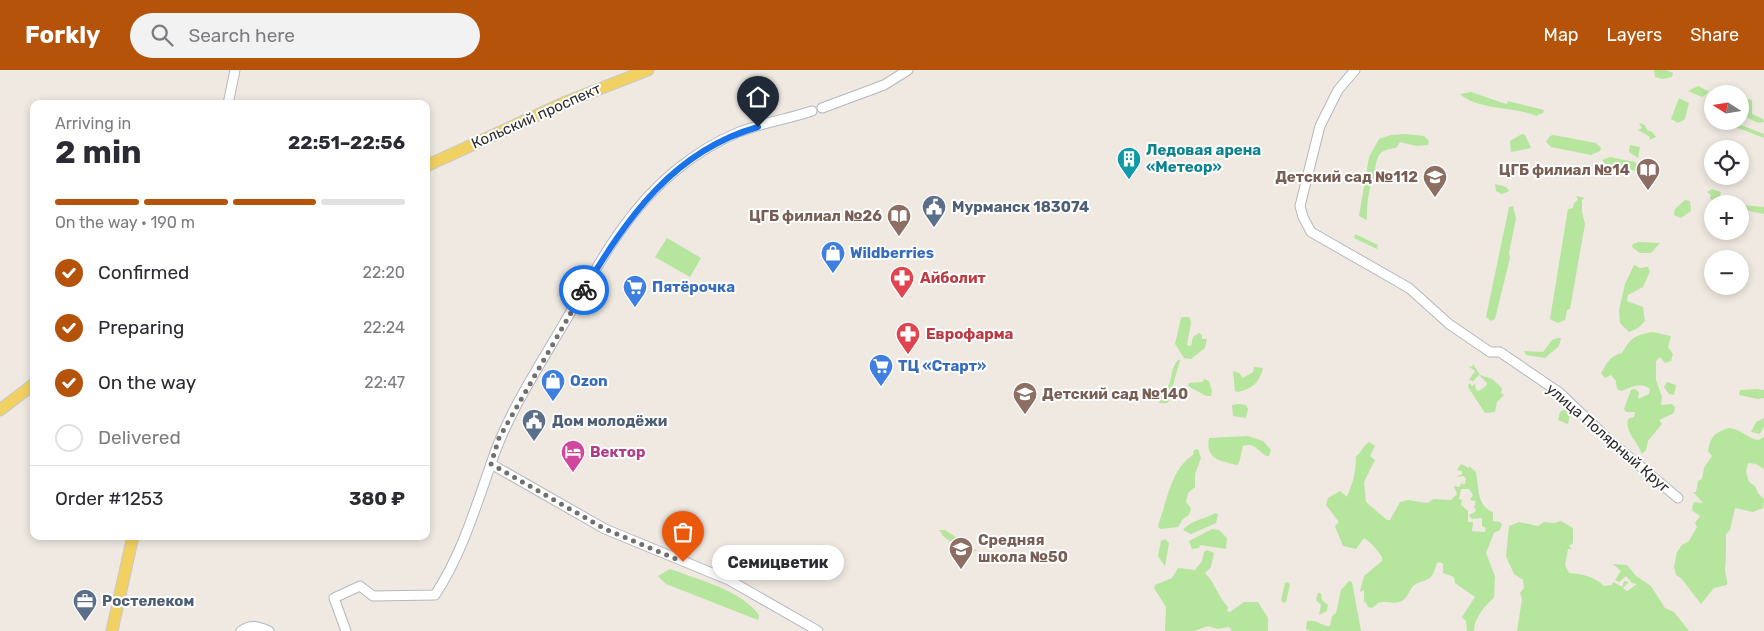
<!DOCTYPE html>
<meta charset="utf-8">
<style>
:root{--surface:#fff;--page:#f2f2f3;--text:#2b2b33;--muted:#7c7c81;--line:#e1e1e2;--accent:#b45309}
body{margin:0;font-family:Rubik,sans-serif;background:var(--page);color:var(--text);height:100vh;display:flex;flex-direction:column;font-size:19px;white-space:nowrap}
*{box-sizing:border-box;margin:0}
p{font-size:16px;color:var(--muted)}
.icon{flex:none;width:28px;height:28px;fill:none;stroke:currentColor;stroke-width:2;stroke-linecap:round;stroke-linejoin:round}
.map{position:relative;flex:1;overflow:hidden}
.drawer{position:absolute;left:30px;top:30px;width:400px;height:440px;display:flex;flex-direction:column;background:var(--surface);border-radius:10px;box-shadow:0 2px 8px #0003}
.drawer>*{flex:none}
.needle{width:32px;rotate:282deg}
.tools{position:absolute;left:1704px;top:15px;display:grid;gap:10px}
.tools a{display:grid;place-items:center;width:45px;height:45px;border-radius:50%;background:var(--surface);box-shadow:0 2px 8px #0003;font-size:25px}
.pin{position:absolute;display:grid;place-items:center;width:42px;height:42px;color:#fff;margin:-51px -21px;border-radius:50% 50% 50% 0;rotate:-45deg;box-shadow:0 0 5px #0007}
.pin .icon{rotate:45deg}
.courier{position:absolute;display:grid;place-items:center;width:50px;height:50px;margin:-25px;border:4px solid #1a73e8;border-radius:50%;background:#fff;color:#222;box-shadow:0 1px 6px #0007}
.bubble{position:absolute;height:35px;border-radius:18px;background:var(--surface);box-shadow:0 2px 8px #0003;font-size:16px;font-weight:700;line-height:35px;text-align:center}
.head em{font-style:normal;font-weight:700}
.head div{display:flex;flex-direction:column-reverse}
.head{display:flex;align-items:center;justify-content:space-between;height:85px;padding:0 25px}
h1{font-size:32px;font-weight:700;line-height:38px}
.bar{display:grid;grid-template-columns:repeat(4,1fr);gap:8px 5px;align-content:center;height:60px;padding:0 25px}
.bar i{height:6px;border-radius:4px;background:var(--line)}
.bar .selected{background:var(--accent)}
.bar p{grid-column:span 4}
.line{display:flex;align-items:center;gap:12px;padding:0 25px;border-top:1px solid var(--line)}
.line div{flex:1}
ol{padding:0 25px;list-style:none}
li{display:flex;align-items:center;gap:15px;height:55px}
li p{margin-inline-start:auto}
li .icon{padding:5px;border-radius:50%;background:var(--accent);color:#fff;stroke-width:4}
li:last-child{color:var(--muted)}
li i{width:28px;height:28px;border:2px solid var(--line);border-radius:50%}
header{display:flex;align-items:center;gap:30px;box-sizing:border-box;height:70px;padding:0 25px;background:var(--accent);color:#fff}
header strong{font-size:24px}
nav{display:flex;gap:28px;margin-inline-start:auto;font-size:18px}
.search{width:350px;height:45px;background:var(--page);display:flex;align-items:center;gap:12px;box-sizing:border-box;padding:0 18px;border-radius:28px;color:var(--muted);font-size:19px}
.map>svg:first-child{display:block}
.green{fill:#b6e59e;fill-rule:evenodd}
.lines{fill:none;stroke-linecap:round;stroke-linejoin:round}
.minor-casing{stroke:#b4b7c1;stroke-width:11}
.major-casing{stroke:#c9c9c9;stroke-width:13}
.minor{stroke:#fff;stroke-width:9}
.major{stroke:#f2d163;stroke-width:11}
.done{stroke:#726f6d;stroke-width:5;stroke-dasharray:0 9}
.route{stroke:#1a73e8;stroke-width:6}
.labels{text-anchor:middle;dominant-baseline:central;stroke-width:4;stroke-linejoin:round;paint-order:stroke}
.street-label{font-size:15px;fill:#2e2e2e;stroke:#fff}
.culture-label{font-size:15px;font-weight:bold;fill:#0d838f;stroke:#fff;text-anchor:start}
.education-label{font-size:15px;font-weight:bold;fill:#785e54;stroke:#fff;text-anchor:end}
.service-label{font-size:15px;font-weight:bold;fill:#4e5e75;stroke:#fff;text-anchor:start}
.shop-label{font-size:15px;font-weight:bold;fill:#366cbe;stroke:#fff;text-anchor:start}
.health-label{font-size:15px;font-weight:bold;fill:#be3a42;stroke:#fff;text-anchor:start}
.hotel-label{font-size:15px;font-weight:bold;fill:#b23c85;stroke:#fff;text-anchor:start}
</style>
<header>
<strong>Forkly</strong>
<div class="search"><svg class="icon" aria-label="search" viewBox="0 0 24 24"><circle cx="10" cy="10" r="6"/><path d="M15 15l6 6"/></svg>Search here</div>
<nav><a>Map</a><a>Layers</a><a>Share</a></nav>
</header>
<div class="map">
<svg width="1764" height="561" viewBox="0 0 1764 561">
<rect width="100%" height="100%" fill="#efe9e1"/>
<g class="green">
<path d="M1654,0H1666L1673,3L1672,7L1662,9L1655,7Z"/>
<path d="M1698,16L1708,21L1707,24L1702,27L1688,21Z"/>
<path d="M1471,22L1503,33L1507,34L1508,31L1544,40L1543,43L1537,45L1539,47C1518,36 1478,41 1460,24Z"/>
<path d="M1740,27L1752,30V44L1763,49L1764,52L1758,53L1740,44Z"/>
<path d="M1679,28L1689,33L1685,49L1678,53L1671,49Z"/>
<path d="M1712,43V51L1733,52L1764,64V68L1738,58L1710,52L1709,49Z"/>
<path d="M1639,53L1645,55L1647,60L1652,62L1656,67L1649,70L1650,67L1638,60L1642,58Z"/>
<path d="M1405,64L1424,66L1429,71L1428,75L1416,76L1400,72L1396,78C1380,80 1378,83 1375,99L1378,101C1368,112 1367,135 1367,150L1359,146L1369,87L1379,69L1391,65Z"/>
<path d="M1522,64L1525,65L1531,78L1511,82L1510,71Z"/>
<path d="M1553,65L1596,73L1601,78L1600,81L1591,85L1551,77L1546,72L1550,66Z"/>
<path d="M1630,75L1640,77L1638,88L1629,82Z"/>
<path d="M1610,87L1635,92L1639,98L1638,101L1608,97L1602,90Z"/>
<path d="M1495,114L1506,117L1509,121L1502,124L1496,121Z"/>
<path d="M1712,119L1721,122L1718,133L1721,134H1715L1710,128L1711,125L1707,122Z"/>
<path d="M1576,126L1585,128L1582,130V142L1585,154L1570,239L1567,240L1565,250L1558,253L1550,249L1568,139L1573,138L1574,133L1578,130Z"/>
<path d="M1685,130L1690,131L1691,141L1681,148L1674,145L1675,139Z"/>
<path d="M1743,135L1764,137V144L1745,140Z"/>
<path d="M1513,136L1516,148L1509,183L1510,188L1495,249L1491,251L1486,247L1509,137Z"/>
<path d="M1355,164L1378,175L1377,179L1354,168Z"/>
<path d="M667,168L701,188L690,207L655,187Z"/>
<path d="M1639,172L1660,173L1651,183H1640L1632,177L1633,174Z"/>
<path d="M1634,195L1640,198L1648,197L1650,201L1643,217L1628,225L1627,231L1643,237L1645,251L1638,258L1629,262L1620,253L1619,240L1625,214Z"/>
<path d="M1183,247H1189L1191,252L1187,275L1191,276L1193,267L1199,263L1202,265V269H1207L1205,278L1191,289L1184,288L1175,274L1181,248Z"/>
<path d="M1652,262L1671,266L1668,277L1673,284L1671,291L1665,293L1660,287L1656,291V310L1662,327L1661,335L1672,334L1675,337L1674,343L1659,350L1662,354L1648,371L1646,380L1642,384C1638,372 1625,363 1628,349L1634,347L1635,342H1626L1624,339L1631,320L1634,319L1639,322L1638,329L1649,324L1650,319C1640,311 1631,318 1621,321L1617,319L1616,311L1611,305L1605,308L1601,303C1607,293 1610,286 1622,283C1632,267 1633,266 1652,262Z"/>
<path d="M1558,268H1561L1559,276L1545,288L1526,285L1524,281L1543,282L1552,270Z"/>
<path d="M1178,290H1180L1168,333H1159C1161,324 1167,320 1170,312C1172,303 1172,297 1178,290Z"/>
<path d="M1473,294L1480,305L1492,309L1502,318L1501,323L1504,325L1497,332L1495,342L1485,343L1468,317L1469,313L1472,316L1475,314L1476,320L1479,321L1486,316L1487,313L1479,305L1473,311L1469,310L1475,301L1468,296L1472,297Z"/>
<path d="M1254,297L1263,298C1260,312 1252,319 1238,322L1235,321L1233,301L1239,303L1243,308L1253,302Z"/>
<path d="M1204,309L1209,311L1212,321L1211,326H1206L1188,316L1189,313L1203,312Z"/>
<path d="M1667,312L1676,315L1674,325L1669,324L1664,317Z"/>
<path d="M1757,319L1764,320V328L1758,329L1739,325L1740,320Z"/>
<path d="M1238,334L1246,335L1248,339L1246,348L1233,346L1232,335Z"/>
<path d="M1564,335L1571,339L1568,340L1570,342L1568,354L1558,350L1560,342L1566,338Z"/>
<path d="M1764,348V356L1760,364L1751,362L1756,352Z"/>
<path d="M1729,358C1741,359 1747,368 1758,370L1764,367V399L1756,394L1748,393L1746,402L1749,412L1755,416L1758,423L1764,429L1763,438L1753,442L1735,438L1730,460L1726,464C1726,477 1726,488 1725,500C1725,505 1728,510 1727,515L1714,518L1701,534L1681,508L1676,505L1674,497L1677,482L1682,475L1689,471L1697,457L1695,453L1700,446L1690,439L1694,440L1692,438L1694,432L1703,433L1693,422H1696L1698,411L1702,409L1704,398L1712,386L1708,381C1711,366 1714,363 1729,358Z"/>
<path d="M1248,366L1263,371L1271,380L1269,386H1266C1257,380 1254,372 1243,376L1239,393L1237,395C1220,391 1205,389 1209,368Z"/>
<path d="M1369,372L1375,376L1370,386L1375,390L1364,412L1366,432L1387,450H1390L1400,432L1408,430L1427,433L1434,429L1451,430L1457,424L1454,416L1459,417L1463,411L1462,414H1465L1466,409L1464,406L1456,407L1462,404V401L1457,400L1461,394L1469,398V396L1476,402C1479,417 1476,435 1493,442V451L1500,452L1502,454L1500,460L1494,463L1486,483L1495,506L1494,528C1485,535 1474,549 1474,561H1467L1466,551L1462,547L1475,527L1455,513L1454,507L1443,503V494L1440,492L1437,493C1431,511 1432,507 1416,514C1410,516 1409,527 1402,531C1395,535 1384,530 1378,533C1376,535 1374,537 1372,538L1368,537L1365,531L1364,533V520L1360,522L1364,506L1382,491V487C1377,480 1372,473 1364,468L1356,479L1343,476L1335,456L1339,452L1326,435L1328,428L1340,421L1347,427C1353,412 1356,402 1356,386C1362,383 1362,376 1369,372ZM1461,419H1469L1473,425L1470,430L1476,431L1474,438L1476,439L1475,442L1469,445L1472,449L1482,448V456L1486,458L1485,462L1472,461L1473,452H1468V441L1461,435L1462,430L1459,429Z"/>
<path d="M1198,379L1201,388L1195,404V417L1188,423L1186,432L1191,438L1189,445L1183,449L1178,457L1161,459L1158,457L1159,452C1168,429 1171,399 1193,385L1194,380Z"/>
<path d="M1215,443L1218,444L1216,453L1191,464L1183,460C1192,449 1204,450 1215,443Z"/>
<path d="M1561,451L1573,458V473L1569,476L1572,479H1568L1565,495L1569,503C1582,504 1594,506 1604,516L1612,515L1613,512L1622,517L1624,511L1629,512L1623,518L1627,521L1637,514L1632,513L1626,506L1619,512L1615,510L1621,501L1613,494L1627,495L1636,506L1651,516L1665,538L1674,542L1689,561H1517L1522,529L1520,523L1524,518L1523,510L1514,504L1506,486L1509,456L1519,452L1538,456L1544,452L1554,453Z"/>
<path d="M1212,459L1219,460L1227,468L1226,479L1200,475L1199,478L1192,479L1189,471Z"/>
<path d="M939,460H945L977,481L966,482L944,467Z"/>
<path d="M1165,469L1169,473L1165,496L1158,486L1161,471Z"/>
<path d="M1207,480L1214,483L1211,497L1205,503C1216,514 1218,527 1228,537L1227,541L1230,542L1244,532H1258L1268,548V561H1232L1229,557L1218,559L1208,556L1194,561H1165L1166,537L1154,518L1155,515L1172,508L1178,498L1195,500L1202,491L1204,482Z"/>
<path d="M670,499C699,510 741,520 759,545L758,550L666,514L658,506Z"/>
<path d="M1349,511L1352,512L1361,561H1310L1306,559L1307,551C1317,549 1321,556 1330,556L1332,546L1336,543L1341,520Z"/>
<path d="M1287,512L1290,514L1286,532L1283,533L1281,530L1285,513Z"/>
<path d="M1318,523H1321L1322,530L1328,535L1327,541L1319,545L1321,535L1316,530Z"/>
</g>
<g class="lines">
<defs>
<g id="minor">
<path d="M1355,0L1338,20L1320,56L1300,136L1303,147L1311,162L1409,218L1449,254L1490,282H1500L1560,323L1610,371L1678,428"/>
<path d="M228,34L235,0"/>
<path d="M822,38L884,15L908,0"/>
<path d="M812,41C788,49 762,53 739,62C717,71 693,86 675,101C623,143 593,205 560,260C535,303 506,347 491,394L605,459L729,510L818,561"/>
<path d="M241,561C251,554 258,556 269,561"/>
<path d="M346,561L334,528L360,516L373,526L435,525C461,486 475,439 491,394"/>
</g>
<g id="major">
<path d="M426,96L566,32L648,0"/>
<path d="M0,340L34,314"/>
<path d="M112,561L133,466"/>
</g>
</defs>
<use href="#minor" class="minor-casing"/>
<use href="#major" class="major-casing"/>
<use href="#minor" class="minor"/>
<use href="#major" class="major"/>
</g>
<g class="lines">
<path class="done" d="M584,220L499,368L491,394L605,459L683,492"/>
<path class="route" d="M584,220C627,148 673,81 758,57"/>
</g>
<defs>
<symbol id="building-pin" viewBox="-11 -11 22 30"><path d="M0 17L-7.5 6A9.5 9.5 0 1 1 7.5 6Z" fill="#0f9aa8" stroke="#fff"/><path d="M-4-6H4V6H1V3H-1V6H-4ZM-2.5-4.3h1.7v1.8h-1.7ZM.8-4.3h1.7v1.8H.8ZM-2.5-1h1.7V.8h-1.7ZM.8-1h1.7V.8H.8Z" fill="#fff"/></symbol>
<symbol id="library-pin" viewBox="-11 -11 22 30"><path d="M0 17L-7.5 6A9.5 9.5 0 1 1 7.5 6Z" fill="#8d6e63" stroke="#fff"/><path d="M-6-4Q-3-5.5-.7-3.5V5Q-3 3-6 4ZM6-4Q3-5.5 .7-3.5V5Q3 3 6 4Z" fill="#fff"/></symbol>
<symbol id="school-pin" viewBox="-11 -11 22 30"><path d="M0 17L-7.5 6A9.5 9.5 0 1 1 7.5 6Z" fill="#8d6e63" stroke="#fff"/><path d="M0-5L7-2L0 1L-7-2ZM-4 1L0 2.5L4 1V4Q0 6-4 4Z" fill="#fff"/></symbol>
<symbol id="civic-pin" viewBox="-11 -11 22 30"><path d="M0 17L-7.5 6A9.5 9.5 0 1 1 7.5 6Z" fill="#5c6f8a" stroke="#fff"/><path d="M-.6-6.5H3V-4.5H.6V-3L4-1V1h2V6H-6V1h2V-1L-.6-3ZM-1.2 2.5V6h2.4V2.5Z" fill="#fff"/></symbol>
<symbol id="shop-pin" viewBox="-11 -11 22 30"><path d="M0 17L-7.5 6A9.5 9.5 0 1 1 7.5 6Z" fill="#3f7fe0" stroke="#fff"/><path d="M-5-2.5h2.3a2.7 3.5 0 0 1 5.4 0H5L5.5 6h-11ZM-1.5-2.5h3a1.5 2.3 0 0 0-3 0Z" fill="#fff"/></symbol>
<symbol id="pharmacy-pin" viewBox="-11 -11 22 30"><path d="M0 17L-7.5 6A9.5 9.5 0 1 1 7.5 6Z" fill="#e0444e" stroke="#fff"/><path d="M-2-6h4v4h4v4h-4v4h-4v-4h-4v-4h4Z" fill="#fff"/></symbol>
<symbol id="supermarket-pin" viewBox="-11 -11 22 30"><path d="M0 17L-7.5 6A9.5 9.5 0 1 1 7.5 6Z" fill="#3f7fe0" stroke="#fff"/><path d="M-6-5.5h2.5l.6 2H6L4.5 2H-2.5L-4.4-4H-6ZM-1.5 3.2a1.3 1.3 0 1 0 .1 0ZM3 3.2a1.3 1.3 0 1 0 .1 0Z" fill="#fff"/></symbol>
<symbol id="hotel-pin" viewBox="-11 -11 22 30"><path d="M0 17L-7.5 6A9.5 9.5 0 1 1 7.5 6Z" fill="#d1479c" stroke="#fff"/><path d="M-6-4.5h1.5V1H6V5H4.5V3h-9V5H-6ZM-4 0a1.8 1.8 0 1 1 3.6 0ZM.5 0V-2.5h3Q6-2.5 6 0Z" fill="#fff"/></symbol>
<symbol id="office-pin" viewBox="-11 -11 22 30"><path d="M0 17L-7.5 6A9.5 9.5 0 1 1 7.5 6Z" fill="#5c6f8a" stroke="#fff"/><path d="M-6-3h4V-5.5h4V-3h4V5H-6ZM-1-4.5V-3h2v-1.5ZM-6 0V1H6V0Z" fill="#fff"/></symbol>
</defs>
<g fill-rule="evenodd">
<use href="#building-pin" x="1115" y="75" width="28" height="38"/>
<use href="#library-pin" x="1634" y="86" width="28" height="38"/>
<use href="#school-pin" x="1421" y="93" width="28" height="38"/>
<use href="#civic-pin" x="920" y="123" width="28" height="38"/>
<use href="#library-pin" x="885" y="132" width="28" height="38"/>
<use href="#shop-pin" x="819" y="169" width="28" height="38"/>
<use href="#pharmacy-pin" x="888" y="194" width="28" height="38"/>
<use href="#supermarket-pin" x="621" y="203" width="28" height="38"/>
<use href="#pharmacy-pin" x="894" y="250" width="28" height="38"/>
<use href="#supermarket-pin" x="867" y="282" width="28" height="38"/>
<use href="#shop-pin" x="539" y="297" width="28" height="38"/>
<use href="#school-pin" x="1011" y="310" width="28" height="38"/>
<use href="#civic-pin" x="520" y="337" width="28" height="38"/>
<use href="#hotel-pin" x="559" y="368" width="28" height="38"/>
<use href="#school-pin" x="947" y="465" width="28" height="38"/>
<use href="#office-pin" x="71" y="517" width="28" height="38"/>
</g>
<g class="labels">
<g class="street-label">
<text transform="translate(536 46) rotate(-24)">Кольский проспект</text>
<text transform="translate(1608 368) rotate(41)">улица Полярный Круг</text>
</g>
<g class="culture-label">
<text x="1146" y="80">Ледовая арена<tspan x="1146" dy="17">«Метеор»</tspan></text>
</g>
<g class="education-label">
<text x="1630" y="100">ЦГБ филиал №14</text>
<text x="1418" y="107">Детский сад №112</text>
<text x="882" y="146">ЦГБ филиал №26</text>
<text x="1042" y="324" text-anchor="start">Детский сад №140</text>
<text x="978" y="470" text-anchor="start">Средняя<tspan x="978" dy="17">школа №50</tspan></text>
</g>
<g class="service-label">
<text x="952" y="137">Мурманск 183074</text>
<text x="552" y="351">Дом молодёжи</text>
<text x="102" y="531">Ростелеком</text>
</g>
<g class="shop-label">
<text x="850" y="183">Wildberries</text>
<text x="652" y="217">Пятёрочка</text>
<text x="898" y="296">ТЦ «Старт»</text>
<text x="570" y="311">Ozon</text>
</g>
<g class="health-label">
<text x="920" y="208">Айболит</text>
<text x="926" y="264">Еврофарма</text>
</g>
<g class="hotel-label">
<text x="590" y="382">Вектор</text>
</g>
</g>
</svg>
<div class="tools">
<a><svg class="needle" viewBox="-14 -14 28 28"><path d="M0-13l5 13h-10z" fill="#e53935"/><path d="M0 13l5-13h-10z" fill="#7c7c81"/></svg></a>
<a><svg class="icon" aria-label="locate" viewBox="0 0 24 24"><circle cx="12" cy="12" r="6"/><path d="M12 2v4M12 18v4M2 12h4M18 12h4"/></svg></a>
<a>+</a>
<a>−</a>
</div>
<div class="pin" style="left:683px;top:492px;background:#ea580c"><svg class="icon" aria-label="bag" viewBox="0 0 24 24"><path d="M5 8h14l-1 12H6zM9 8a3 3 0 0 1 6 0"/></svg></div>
<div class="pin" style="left:758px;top:57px;background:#1f2937"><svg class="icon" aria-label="home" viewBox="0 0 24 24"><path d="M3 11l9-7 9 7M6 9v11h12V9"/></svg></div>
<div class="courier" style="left:584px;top:220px"><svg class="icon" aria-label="bike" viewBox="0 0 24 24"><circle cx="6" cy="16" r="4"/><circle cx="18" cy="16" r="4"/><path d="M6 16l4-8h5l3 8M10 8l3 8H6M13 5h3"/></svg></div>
<div class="bubble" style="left:712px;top:475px;width:132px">Семицветик</div>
<section class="drawer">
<div class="head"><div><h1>2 min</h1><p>Arriving in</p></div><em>22:51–22:56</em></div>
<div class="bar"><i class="selected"></i><i class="selected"></i><i class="selected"></i><i></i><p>On the way · 190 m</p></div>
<ol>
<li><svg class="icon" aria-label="check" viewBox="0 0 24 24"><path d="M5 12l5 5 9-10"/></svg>Confirmed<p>22:20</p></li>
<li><svg class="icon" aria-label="check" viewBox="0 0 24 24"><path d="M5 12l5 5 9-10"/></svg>Preparing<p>22:24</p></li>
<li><svg class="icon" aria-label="check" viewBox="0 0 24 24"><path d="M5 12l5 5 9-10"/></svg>On the way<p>22:47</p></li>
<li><i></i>Delivered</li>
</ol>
<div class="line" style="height:65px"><div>Order #1253</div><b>380 ₽</b></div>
</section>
</div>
